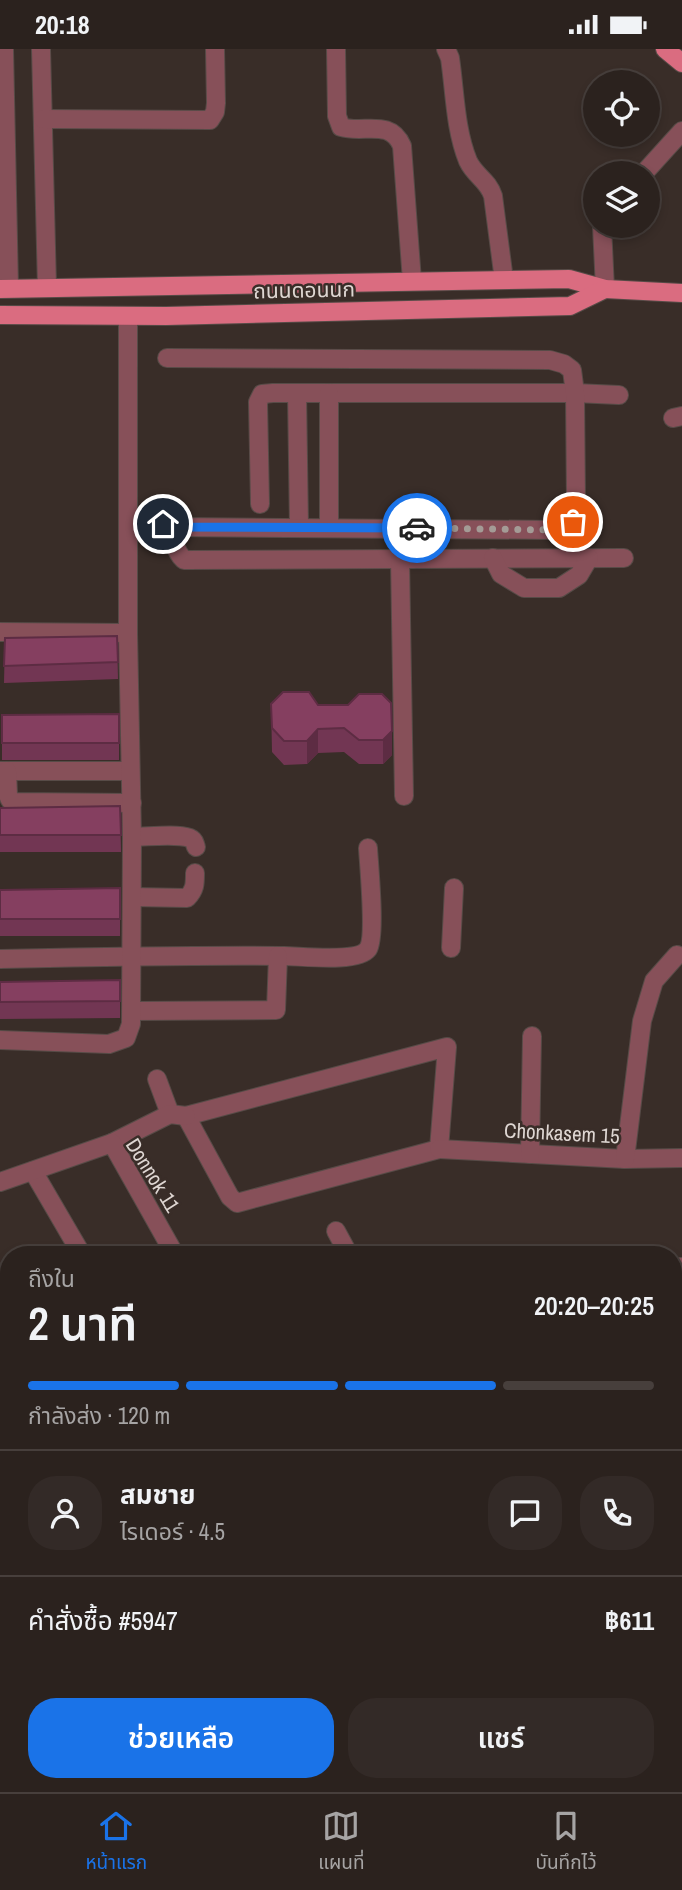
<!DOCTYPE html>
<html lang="th">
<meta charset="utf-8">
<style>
:root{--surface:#2b221e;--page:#332a27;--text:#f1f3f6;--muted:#a6a4a4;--line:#473f3c;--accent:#1a73e8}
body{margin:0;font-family:"Archivo Narrow","Noto Sans Thai",sans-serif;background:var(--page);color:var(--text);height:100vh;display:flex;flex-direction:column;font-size:26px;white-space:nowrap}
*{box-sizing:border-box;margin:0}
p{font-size:23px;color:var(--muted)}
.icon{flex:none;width:38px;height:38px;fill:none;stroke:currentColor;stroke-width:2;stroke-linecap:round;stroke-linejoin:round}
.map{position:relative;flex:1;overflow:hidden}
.side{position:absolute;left:0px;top:1197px;width:682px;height:546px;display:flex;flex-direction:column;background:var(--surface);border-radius:28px 28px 0 0;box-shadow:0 4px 10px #0003,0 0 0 2px var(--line)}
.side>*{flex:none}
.fabs{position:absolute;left:583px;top:21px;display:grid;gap:14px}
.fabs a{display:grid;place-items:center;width:77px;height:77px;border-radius:50%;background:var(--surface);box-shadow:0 4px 10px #0003,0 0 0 2px var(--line);font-size:35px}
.pin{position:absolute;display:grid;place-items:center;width:60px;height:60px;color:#fff;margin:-30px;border:4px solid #fff;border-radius:50%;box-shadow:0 2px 7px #0007}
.courier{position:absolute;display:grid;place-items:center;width:70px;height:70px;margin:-35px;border:5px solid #1a73e8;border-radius:50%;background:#fff;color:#222;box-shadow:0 2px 9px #0007}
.summary em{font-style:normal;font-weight:600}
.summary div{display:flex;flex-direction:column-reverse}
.summary{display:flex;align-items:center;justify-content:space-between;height:119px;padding:0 28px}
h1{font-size:46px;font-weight:600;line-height:52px}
.bar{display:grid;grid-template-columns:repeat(4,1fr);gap:10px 7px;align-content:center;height:84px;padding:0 28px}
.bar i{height:9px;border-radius:5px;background:var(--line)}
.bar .selected{background:var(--accent)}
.bar p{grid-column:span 4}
.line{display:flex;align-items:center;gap:18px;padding:0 28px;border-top:2px solid var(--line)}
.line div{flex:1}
.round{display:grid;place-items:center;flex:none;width:74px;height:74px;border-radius:28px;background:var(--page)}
.action{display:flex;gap:14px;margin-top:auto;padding:14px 28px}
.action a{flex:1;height:80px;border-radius:28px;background:var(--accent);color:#fff;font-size:28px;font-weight:600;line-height:80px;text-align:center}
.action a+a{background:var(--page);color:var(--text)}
.status{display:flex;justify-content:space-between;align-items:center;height:49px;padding:0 35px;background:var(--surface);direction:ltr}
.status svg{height:19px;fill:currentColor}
.tabs{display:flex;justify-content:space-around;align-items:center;height:98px;border-top:2px solid var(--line);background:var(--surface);font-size:19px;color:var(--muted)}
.tabs a{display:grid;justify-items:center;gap:4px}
.tabs .selected{color:var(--accent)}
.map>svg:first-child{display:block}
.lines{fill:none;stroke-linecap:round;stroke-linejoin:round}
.minor-casing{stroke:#574b47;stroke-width:20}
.major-casing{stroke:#574b47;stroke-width:20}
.minor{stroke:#875059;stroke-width:18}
.major{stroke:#da6c80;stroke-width:18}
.wall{fill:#723653}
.shaded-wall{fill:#5d2c43}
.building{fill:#853f60;stroke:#5d2c43;stroke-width:2}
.done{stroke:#a49b96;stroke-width:7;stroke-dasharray:0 12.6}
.route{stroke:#1a73e8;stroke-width:9}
.labels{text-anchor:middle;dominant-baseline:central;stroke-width:5;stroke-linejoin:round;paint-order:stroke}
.street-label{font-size:21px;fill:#ded6d2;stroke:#392d28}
</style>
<div class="status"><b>20:18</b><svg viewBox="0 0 49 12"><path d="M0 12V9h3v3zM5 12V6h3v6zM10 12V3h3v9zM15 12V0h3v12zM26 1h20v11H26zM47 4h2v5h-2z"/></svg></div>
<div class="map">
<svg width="682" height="1743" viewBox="0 0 682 1743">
<rect width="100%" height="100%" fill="#392d28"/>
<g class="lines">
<defs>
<g id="minor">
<path d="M4,0L9,239"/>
<path d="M41,0L47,238"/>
<path d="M336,0L337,67L341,78C364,85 390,69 402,97L412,232"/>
<path d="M446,0L450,9C455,43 455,80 468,112C475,127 488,131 493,147L504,231"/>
<path d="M43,70L210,71L215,63L216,54L215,0"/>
<path d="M644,124L682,82"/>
<path d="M602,177L605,240"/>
<path d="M297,344L299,478"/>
<path d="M673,369L682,367"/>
<path d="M260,455L258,353L262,345L273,344H575L619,346"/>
<path d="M163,475L174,478L557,481L573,473L576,456L575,344L572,321L564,315L550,311L167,309"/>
<path d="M174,478C174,491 174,501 184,511L624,509"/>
<path d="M329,478V344"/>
<path d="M493,509L501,525L524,539H559L579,526L589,509"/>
<path d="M400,510L404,747"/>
<path d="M0,583L128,584"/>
<path d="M0,722H130"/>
<path d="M7,722L8,746L10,751L14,753L132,754"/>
<path d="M132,788C148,788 175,784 190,789C195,791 194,793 196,798"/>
<path d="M132,848L187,849C195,841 195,835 195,824"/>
<path d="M451,899L454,839"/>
<path d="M0,910C95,908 190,906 284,907C301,907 358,914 368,900C376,888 369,817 368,799"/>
<path d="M132,962L276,961L278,907"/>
<path d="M0,991L109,995L126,989L131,975L132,788L128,584V267"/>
<path d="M447,998L439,1100L237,1154L230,1148L186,1067Z"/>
<path d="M157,1030L170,1065"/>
<path d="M112,1094L170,1065L186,1067"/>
<path d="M439,1100L625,1110L682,1109"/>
<path d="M530,1105L532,987"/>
<path d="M625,1110L642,972L654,932L677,906"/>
<path d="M33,1122L82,1206"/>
<path d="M0,1133L112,1094L175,1206"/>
<path d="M336,1182L349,1206"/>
<path d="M674,1218H682"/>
<path d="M0,1238L9,1235"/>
<path d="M0,1327L9,1322"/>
<path d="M674,1367L682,1368"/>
<path d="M0,1440L9,1433"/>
<path d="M674,1492L682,1507"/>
<path d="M0,1509L9,1520"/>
<path d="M0,1663L9,1675"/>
<path d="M674,1671L682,1668"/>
<path d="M47,1734L51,1743"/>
<path d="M139,1734L141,1743"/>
<path d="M266,1734L272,1743"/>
<path d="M387,1734L392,1743"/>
<path d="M499,1734L503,1743"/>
<path d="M445,1743L473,1734"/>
</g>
<g id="major">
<path d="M665,0L682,14"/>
<path d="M0,240L569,230L605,240L682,244"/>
<path d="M0,266L166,267L570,257L605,240"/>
</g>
</defs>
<use href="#minor" class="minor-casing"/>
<use href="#major" class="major-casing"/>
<use href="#minor" class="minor"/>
<use href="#major" class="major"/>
</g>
<g class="wall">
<path d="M117,587L118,630L4,634L5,589Z"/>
<path d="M359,645L392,706L383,715H359L344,703L318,704L307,715L284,716L272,703L271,655L348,656Z"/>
<path d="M119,665V711H2V666Z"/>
<path d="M120,757L121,803H0V759Z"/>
<path d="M120,839V887H0V841Z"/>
<path d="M120,931V969L0,970V933Z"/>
</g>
<g class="shaded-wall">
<path d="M318,680V704L307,715V692Z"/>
<path d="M392,682V706L383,715V691Z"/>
</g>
<g class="building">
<path d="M117,587L118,613L4,617L5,589Z"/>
<path d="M283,643H309L318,656H348L359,645H382L391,654L392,682L383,691H359L344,679L318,680L307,692H284L272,679L271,655Z"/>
<path d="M119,665V694H2V666Z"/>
<path d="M120,757L121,786H0V759Z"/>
<path d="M120,839V870H0V841Z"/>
<path d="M120,931V952L0,953V933Z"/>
</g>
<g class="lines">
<path class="done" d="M417,479L556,481L573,473"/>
<path class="route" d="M163,475L174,478L417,479"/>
</g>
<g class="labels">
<g class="street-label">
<text transform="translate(304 241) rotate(-1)">ถนนดอนนก</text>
<text transform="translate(562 1084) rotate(3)">Chonkasem 15</text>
<text transform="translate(153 1126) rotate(58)">Donnok 11</text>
</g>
</g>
</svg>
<div class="fabs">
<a><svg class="icon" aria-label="locate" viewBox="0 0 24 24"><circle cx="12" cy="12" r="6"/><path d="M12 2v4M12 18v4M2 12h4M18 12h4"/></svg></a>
<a><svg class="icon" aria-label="layers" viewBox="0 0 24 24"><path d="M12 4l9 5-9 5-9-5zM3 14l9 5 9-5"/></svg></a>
</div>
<div class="pin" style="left:573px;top:473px;background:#ea580c"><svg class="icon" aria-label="bag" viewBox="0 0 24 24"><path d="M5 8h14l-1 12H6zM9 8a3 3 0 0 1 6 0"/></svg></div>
<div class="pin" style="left:163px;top:475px;background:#1f2937"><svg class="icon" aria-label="home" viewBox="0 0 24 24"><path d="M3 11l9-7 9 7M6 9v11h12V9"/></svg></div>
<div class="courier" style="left:417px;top:479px"><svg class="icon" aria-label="car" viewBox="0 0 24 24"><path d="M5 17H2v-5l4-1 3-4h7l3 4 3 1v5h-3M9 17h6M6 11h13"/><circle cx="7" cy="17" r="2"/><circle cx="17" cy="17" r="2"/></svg></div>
<section class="side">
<div class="summary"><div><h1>2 นาที</h1><p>ถึงใน</p></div><em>20:20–20:25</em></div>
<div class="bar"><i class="selected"></i><i class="selected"></i><i class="selected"></i><i></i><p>กำลังส่ง · 120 m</p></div>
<div class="line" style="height:126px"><a class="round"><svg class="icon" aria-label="person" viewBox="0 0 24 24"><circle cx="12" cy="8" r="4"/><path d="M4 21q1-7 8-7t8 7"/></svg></a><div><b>สมชาย</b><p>ไรเดอร์ · 4.5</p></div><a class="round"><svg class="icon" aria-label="chat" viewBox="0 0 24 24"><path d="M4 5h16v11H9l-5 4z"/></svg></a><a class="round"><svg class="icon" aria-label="phone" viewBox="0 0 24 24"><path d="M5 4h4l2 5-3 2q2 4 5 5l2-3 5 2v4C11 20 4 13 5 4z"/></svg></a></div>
<div class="line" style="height:91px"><div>คำสั่งซื้อ #5947</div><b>฿611</b></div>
<div class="action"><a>ช่วยเหลือ</a><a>แชร์</a></div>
</section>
</div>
<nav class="tabs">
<a class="selected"><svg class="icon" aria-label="home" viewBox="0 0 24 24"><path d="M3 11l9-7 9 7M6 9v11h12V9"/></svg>หน้าแรก</a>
<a><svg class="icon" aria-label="map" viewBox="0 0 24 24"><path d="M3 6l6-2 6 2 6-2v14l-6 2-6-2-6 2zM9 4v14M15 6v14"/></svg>แผนที่</a>
<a><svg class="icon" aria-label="saved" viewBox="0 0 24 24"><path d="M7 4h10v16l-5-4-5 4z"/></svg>บันทึกไว้</a>
</nav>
